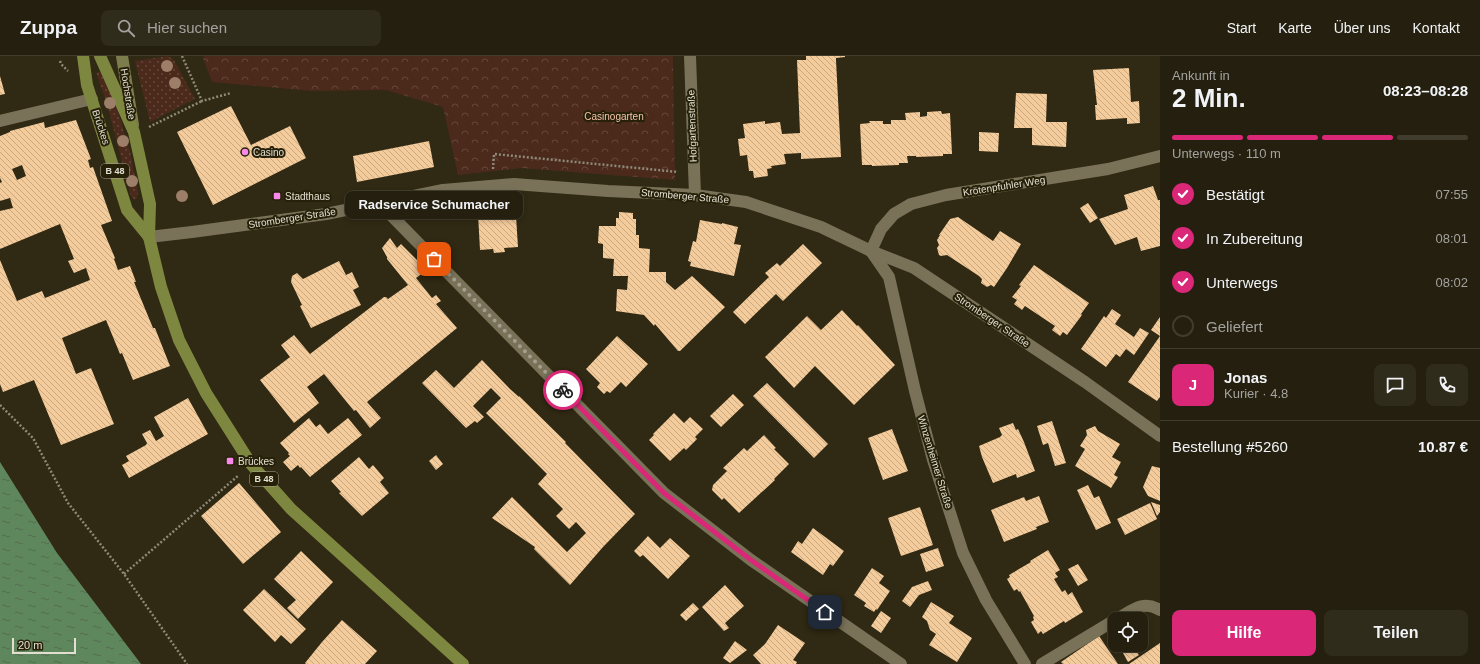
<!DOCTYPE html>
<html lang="de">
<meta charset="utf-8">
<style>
:root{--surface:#241f0e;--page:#302c1c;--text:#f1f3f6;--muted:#a3a29e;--line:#413d2e;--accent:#db2777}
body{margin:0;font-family:Helvetica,sans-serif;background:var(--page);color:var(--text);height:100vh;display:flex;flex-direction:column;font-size:15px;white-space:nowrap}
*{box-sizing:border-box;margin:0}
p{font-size:13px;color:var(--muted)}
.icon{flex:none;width:22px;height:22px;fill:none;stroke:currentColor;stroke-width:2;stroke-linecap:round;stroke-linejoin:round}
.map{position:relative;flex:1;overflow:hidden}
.sheet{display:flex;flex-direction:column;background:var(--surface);width:320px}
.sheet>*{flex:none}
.controls{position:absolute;left:1108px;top:556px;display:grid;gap:8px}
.controls a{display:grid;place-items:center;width:40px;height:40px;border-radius:8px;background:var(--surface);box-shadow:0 2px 6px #0003,0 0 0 1px var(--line);font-size:20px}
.scale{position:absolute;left:12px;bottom:10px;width:64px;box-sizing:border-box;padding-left:4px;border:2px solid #e2dfd1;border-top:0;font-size:11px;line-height:14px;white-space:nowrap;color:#e2dfd1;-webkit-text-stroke:3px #262009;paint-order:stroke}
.pin{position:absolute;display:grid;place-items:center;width:34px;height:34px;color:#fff;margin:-17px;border-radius:8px;box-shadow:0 2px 6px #0006}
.courier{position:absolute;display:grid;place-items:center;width:40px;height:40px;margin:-20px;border:3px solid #db2777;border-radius:50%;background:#fff;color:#222;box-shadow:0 1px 5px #0007}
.bubble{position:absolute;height:28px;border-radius:8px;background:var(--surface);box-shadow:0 2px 6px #0003,0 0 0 1px var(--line);font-size:13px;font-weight:800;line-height:28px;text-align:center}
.head em{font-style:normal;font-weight:800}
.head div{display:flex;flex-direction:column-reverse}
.head{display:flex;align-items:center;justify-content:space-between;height:68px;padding:0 12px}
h1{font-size:26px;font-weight:800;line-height:30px}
.bar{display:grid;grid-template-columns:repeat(4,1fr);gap:6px 4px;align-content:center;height:48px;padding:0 12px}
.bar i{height:5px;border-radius:3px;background:var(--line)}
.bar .on{background:var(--accent)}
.bar p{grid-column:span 4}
.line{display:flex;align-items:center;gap:10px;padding:0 12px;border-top:1px solid var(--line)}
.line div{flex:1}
.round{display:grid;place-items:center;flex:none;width:42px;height:42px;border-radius:8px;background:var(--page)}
ol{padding:0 12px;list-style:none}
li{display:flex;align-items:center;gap:12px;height:44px}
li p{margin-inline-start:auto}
li .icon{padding:4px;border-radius:50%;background:var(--accent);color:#fff;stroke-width:4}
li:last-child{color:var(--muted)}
li i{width:22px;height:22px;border:2px solid var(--line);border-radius:50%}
.action{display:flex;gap:8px;margin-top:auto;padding:8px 12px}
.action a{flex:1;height:46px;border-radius:8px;background:var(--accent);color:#fff;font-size:16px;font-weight:800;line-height:46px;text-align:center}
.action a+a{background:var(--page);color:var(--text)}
header{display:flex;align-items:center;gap:24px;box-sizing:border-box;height:56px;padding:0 20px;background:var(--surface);border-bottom:1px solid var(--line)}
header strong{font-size:19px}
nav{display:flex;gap:22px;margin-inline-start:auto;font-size:14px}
.search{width:280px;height:36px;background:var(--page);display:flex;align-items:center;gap:10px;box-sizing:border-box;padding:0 14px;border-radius:8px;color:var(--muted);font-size:15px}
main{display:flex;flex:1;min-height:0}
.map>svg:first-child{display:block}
.grass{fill:url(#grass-dots)}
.park{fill:url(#park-crowns)}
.water{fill:url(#water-ripples)}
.building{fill:url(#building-back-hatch);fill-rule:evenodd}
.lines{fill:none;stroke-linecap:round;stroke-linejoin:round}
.path{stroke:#8e8978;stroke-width:2.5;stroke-dasharray:2 2;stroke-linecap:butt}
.lane{stroke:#797259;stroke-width:12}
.street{stroke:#797259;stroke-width:12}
.secondary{stroke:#7c7c4c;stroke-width:12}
.primary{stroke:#7e873f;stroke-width:12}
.tree{fill:#9d7e68}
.done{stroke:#a49f8e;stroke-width:4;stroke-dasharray:0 7.2}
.route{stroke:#db2777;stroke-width:5}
.poi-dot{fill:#f888ea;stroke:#262009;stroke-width:1.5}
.labels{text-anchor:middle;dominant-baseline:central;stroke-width:4;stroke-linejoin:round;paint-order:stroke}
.shield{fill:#262009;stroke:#aaa695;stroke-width:1}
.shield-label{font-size:9px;font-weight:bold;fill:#e2dfd1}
.street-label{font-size:10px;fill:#e2dfd1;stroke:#262009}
.park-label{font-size:10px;fill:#f6c4ae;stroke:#262009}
.poi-label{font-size:10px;fill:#e2dfd1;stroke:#262009;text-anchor:start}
</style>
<header>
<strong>Zuppa</strong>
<div class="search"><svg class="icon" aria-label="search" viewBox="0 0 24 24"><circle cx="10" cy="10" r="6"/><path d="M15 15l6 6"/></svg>Hier suchen</div>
<nav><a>Start</a><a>Karte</a><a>Über uns</a><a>Kontakt</a></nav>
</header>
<main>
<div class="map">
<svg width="1160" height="608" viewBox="0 0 1160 608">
<defs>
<pattern id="grass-dots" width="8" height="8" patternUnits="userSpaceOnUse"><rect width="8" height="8" fill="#4b2a1b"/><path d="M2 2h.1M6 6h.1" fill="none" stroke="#65483b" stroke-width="1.8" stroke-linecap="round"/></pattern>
<pattern id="park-crowns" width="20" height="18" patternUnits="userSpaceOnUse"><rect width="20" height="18" fill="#4b2a1b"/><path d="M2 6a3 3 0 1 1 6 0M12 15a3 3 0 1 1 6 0" fill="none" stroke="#65483b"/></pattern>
<pattern id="water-ripples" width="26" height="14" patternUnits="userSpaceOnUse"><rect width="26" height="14" fill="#5f875d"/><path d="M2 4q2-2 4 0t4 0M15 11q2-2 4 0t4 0" fill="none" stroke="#546c51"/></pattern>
<pattern id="building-back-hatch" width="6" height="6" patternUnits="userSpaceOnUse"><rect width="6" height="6" fill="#f4cb9b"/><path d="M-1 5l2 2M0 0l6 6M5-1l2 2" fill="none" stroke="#c8a984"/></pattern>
</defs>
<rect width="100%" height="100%" fill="#302913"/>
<g class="grass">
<path d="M168,0L174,4L195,43L150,66L135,5Z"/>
<path d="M102,15L118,56L130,95L138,136L137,142L135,144L131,140L107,48L96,17Z"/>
</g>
<path class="park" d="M204,0H673L675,124L521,112L458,119L443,51L386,34L312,35L212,26L203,2Z"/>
<path class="water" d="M0,406L57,497L141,608H0Z"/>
<g class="building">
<path d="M806,0H845V1L836,2V4L841,101L801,103V97L784,98L786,108L771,110L772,112L767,113L768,120L754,122L753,115H749L747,99L740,100L738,83L745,82L743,68L765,65V68L780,66L782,78L800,77L797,4H806Z"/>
<path d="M1129,12L1131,46L1139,45L1140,67L1127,68V62L1096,64L1095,49H1097L1093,14Z"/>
<path d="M0,20L5,38L0,39Z"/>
<path d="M1016,37L1047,38L1046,66H1067L1066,91L1032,89V72H1014Z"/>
<path d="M231,50L251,89L290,70L306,102L213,149L177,76Z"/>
<path d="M941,55L942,58L950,57L952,98H943V100L916,101V100H907L908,107H899V109L872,110V109H862L860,68L870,67L869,65H883V68H891V64H906L905,57L920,56V61L927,60V56Z"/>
<path d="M76,64L91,103L88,104L90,112L93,111L112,165L101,169L115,202L114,203L118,214L130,210L136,226H134L153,272H155L170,310L133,324L122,297L120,298L106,264L62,282L76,318L91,312L114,368L61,389L34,324L3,336L0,328V204L17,245L42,235L45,242L90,224L86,212L74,217L68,205L74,203L60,168L0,193V155L13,152L10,142L0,145V127L2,126L0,122V80L10,76V75L44,66L45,72ZM22,109L26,120L17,124L12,113Z"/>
<path d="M979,76L999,77L998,96L979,95Z"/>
<path d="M429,85L434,111L357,126L353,100Z"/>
<path d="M1153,130L1158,144H1160V190L1141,195L1137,181L1115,189L1099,163L1128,153L1124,139Z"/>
<path d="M1088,147L1098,162L1090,167L1080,152Z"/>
<path d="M500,153V157H502V160H516L518,191L504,192L505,196L494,197L493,193L480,194L478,158H487L486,154Z"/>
<path d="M619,156L633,157V163H636V179H639V192L650,193L649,216H666V226L675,234L692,220L725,251L680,295H678L655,268L654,270L644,259L616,255L617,233L627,234L628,220H613L614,203L603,202V188L598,187L599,170H616V162H619Z"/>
<path d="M958,161L993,185L1000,175L1021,188L1007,212L994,231L991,229L987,231L981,227L982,223L979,220L947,199L941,200L939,199L937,192L939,189L937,184L940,179H939L950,163Z"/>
<path d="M700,164L716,167L722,168V167L738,171L734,188L741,189L734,220L690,210L691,206L688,205L693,185L696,186Z"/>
<path d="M390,182L397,192L401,188L427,214L416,222L432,242L436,239L441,245L436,248L457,272L367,346L381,362L370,372L356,354L354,355L324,318L307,331L319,347L294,367L260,324L290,301L281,289L294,279L310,298L384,241H386L388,243L408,229L387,203V201L382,192Z"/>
<path d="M803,188L822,207L783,245L776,238L745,268L733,256L769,221L765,217L777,207L780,210Z"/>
<path d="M339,205L346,219L352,216L359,231L353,234L361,249L311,272L300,250L302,249L291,226L292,220L297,217L303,223Z"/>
<path d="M1034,209L1089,247L1081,258L1082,259L1067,279L1063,276L1060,280L1052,274L1055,270L1025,250L1022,254L1014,248L1017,244L1012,241L1021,230L1019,229Z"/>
<path d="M1112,253L1121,259L1115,268L1134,281L1140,272L1149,277L1134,299L1126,293L1120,301L1116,298L1106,311L1081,293L1104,260L1106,262Z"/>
<path d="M842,254L857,270L858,269L895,309L854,349L815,310L794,332L765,301L807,260L821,274Z"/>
<path d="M1160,261V341L1157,345L1128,326L1160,280L1151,274Z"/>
<path d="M617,280L648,308L626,331L621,326L610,337L607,335L604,338L597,331L600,327L586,313Z"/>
<path d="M482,304L510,333L519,341V340L566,386L565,387L635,458L603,491L570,529L534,493L535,491L492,462L512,441L567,496L586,477L576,466L569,473L556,460L563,453L538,428L547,418L486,357L501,342L491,332L473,350L484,361L477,367L475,365L466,372L422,327L436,314L454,332Z"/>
<path d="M767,327L828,388L814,402L753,340Z"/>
<path d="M733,338L744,349L721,371L710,360Z"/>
<path d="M188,342L208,378L129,422L122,409L129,405L126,400L146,389L147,387L142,378L150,374L156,385L164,380L154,361Z"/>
<path d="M674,357L684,367L690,361L703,373L695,381L697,383L686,394L684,392L670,405L649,384L654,379L653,378Z"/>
<path d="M309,362L316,371L320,368L328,378L348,362L362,379L310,421L301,411L300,412L298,409L291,415L283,406L290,400L288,398L289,397L280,387Z"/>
<path d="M1052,365L1066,407L1055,410L1048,387L1043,389L1037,370Z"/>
<path d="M1013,367L1016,374L1018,373L1024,386L1035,415L1017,422L1016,418L993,427L982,401L979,390L1000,381L1002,379L999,372Z"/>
<path d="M1095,370L1098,375L1120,388L1112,401L1121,406L1114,419L1118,421L1111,432L1075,410L1085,393L1080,390L1087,379L1086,374Z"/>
<path d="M892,373L908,415L883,424L868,382Z"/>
<path d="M764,379L776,392L774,393L789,408L774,423L775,424L739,457L724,442L722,444L712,434L713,429L727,415L723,412L744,392L747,395Z"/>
<path d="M436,399L443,408L436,414L429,405Z"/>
<path d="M359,401L369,413L373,409L384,422L380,426L389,437L362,460L339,437L341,436L331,425Z"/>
<path d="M1152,410L1160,412V445L1148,440L1143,431Z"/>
<path d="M239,427L281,476L243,508L201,460Z"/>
<path d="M1088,429L1094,442L1099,440L1111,467L1096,474L1077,434Z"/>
<path d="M1039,440L1049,466L1036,471L1037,473L1004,486L991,454L1024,441L1026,445Z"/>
<path d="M1151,446L1160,449V456L1157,460Z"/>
<path d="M1150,447L1157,463L1125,479L1117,463Z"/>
<path d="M920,451L933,489L901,500L888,462Z"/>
<path d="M813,472L844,495L833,510L830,508L823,519L791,496L798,485L802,488Z"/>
<path d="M648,480L660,492L670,482L690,500L668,523L643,499L640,501L634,495Z"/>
<path d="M938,492L944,510L926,516L920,498Z"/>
<path d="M1048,494L1060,514L1055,517L1058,521L1054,523L1062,536L1065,534L1068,539L1072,536L1083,556L1065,567L1064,565L1043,578L1041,575L1038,578L1031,566L1034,564L1033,561L1034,560L1020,535L1019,536L1017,533L1014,535L1007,523L1010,521L1009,519L1031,506L1030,505Z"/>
<path d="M301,495L333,526L298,563L287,552L296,544L274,523Z"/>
<path d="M1078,508L1088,524L1078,530L1068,513Z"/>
<path d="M872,512L884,520L879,527L890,535L877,554L876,553L874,556L864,550L866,547L854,539Z"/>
<path d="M928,525L932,534L919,539L910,551L902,545L912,531Z"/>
<path d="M725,529L744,550L725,567L729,572L724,575L702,551Z"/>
<path d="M264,533L306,573L291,588L281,579L275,586L243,554Z"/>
<path d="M931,546L954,560L949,567L972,582L957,606L929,589L936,578L930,574L927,565L922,561Z"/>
<path d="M693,547L699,553L686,565L680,559Z"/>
<path d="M881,555L891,562L881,577L871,570Z"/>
<path d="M342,564L377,595L365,608H306L305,607L322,586Z"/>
<path d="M778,569L805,587L793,604L797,606L796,608H761L753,599L765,588Z"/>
<path d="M1099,580L1118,608H1063L1061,606Z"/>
<path d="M735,585L747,594L730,607L723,602Z"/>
<path d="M1160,587V608H1129Z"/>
<path d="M1133,590L1139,599L1128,606L1123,597Z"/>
</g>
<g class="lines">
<g class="path">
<path d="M182,0L202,45L231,37"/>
<path d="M60,5L61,8L68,15"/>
<path d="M149,71L202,45"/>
<path d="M493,113L494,98L678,116"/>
<path d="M0,349L33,382L68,447L124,518L187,608"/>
<path d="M124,518L239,419"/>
</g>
<g class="lane">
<path d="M1117,563C1133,554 1142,544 1160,554"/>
<path d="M1042,608L1115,564"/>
</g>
<g class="street">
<path d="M690,0L695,139"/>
<path d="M0,65L92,43"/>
<path d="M379,147L664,437L751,504L901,608"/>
<path d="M149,181L192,176L326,158L443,134L514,128L608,135L695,139L746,146L821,171L871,195L914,212L1085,326L1160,380"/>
<path d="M871,195L889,221L915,335L933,404L963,497L986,544L1025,608"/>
<path d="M871,195L881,173L894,158L911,148L946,139L1108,113L1160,100"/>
</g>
<path class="secondary" d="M122,0L133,69"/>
<g class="primary">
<path d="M83,0L87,29L127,154L149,181"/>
<path d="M100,0L134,76L150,148L149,181L161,231L179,284L206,337L251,408L291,453L463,608"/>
</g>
</g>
<g class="tree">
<circle cx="167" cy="10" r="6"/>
<circle cx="175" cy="27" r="6"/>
<circle cx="110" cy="47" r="6"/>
<circle cx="123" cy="85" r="6"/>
<circle cx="132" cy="125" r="6"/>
<circle cx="182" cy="140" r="6"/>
</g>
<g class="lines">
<path class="done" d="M434,203L563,334"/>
<path class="route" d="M563,334L664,437L751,504L825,556"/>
</g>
<g class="poi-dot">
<circle cx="245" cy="96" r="4"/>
<rect x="273" y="136" width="8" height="8" rx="2"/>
<rect x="226" y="401" width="8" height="8" rx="2"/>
</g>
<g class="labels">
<g class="shield">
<rect x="101" y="108" width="28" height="14" rx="3"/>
<rect x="250" y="416" width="28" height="14" rx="3"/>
</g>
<g class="shield-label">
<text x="115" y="115">B 48</text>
<text x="264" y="423">B 48</text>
</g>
<g class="street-label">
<text transform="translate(128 38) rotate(81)">Hochstraße</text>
<text transform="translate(692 70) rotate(-92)">Hofgartenstraße</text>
<text transform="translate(101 71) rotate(72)">Brückes</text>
<text transform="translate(1004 130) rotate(-9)">Krötenpfuhler Weg</text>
<text transform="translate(685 140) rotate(5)">Stromberger Straße</text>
<text transform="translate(292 162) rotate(-9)">Stromberger Straße</text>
<text transform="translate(992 264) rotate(34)">Stromberger Straße</text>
<text transform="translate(935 406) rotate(73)">Winzenheimer Straße</text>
</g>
<g class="park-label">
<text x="614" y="60">Casinogarten</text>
</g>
<g class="poi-label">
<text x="253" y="96">Casino</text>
<text x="285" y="140">Stadthaus</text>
<text x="238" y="405">Brückes</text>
</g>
</g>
</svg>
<div class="controls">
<a><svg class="icon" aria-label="locate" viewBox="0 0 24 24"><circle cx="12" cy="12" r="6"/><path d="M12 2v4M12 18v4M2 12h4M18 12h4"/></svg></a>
</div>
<div class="scale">20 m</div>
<div class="pin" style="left:434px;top:203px;background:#ea580c"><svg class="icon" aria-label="bag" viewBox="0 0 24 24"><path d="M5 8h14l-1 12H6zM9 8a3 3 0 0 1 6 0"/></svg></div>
<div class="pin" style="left:825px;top:556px;background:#1f2937"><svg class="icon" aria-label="home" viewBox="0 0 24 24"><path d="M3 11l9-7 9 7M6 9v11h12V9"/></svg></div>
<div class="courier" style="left:563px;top:334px"><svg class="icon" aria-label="bike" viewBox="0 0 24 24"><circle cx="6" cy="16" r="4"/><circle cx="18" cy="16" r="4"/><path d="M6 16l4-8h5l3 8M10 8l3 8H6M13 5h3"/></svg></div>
<div class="bubble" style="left:345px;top:135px;width:178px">Radservice Schumacher</div>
</div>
<section class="sheet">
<div class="head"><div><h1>2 Min.</h1><p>Ankunft in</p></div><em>08:23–08:28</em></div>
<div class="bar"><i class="on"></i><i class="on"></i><i class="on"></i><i></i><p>Unterwegs · 110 m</p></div>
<ol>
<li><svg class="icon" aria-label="check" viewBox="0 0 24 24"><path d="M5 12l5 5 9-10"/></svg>Bestätigt<p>07:55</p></li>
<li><svg class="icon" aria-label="check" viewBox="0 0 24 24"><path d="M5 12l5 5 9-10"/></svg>In Zubereitung<p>08:01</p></li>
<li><svg class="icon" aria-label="check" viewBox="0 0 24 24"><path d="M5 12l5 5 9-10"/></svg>Unterwegs<p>08:02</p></li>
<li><i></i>Geliefert</li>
</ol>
<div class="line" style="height:72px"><b class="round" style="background:var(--accent);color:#fff">J</b><div><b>Jonas</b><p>Kurier · 4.8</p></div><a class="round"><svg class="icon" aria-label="chat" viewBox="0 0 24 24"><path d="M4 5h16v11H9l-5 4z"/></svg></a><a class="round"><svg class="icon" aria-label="phone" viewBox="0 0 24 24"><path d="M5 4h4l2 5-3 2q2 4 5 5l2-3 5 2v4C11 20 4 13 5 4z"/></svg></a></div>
<div class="line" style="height:52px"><div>Bestellung #5260</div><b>10.87 €</b></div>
<div class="action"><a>Hilfe</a><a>Teilen</a></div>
</section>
</main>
